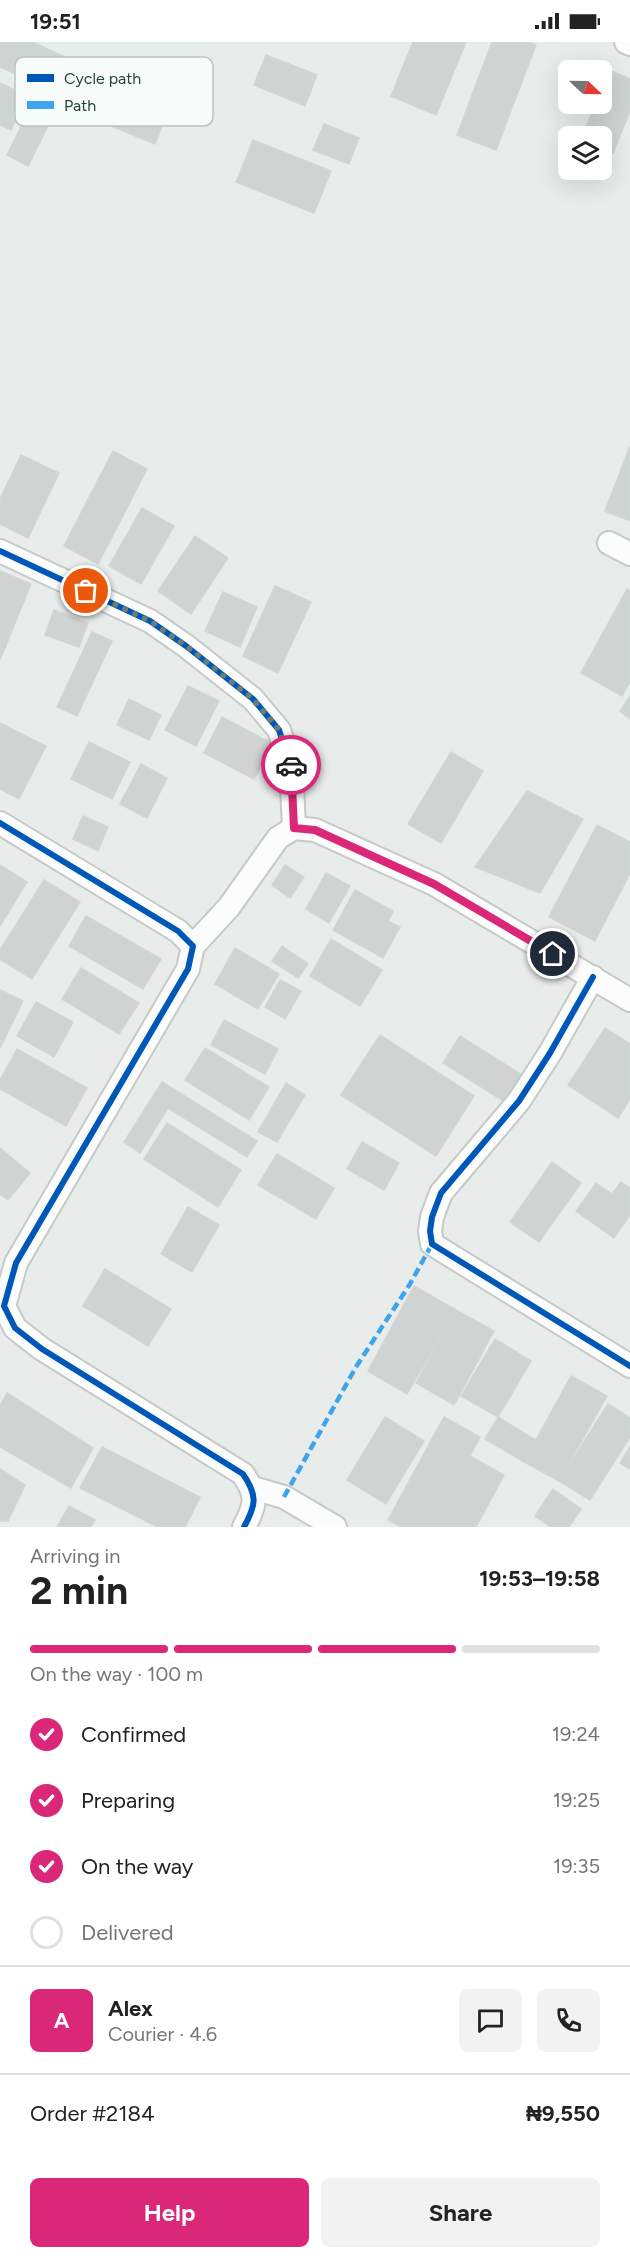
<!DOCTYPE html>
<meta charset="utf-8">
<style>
:root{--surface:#fff;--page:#f2f2f2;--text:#222;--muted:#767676;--line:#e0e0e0;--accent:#db2777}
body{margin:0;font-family:Figtree,sans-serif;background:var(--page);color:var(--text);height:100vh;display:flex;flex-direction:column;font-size:22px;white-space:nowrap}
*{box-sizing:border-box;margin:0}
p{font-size:20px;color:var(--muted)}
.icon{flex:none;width:33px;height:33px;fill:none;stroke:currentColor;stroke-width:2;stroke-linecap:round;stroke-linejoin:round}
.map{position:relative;height:1485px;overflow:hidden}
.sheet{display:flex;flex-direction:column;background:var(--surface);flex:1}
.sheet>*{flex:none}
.needle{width:39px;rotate:112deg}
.buttons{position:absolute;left:558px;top:18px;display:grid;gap:12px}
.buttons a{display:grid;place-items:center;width:54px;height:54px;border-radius:9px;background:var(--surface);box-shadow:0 6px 24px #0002;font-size:30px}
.pin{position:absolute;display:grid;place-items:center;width:51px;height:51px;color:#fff;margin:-26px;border:3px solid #fff;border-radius:50%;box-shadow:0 2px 6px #0007}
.courier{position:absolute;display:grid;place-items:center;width:60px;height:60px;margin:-30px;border:4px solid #db2777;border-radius:50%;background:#fff;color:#222;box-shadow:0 2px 8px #0007}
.overview em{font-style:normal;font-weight:700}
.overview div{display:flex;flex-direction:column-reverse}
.overview{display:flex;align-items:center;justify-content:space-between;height:102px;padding:0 30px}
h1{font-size:39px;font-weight:700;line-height:45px}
.bar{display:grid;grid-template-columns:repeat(4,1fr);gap:9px 6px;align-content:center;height:72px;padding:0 30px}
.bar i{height:8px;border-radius:4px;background:var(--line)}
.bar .selected{background:var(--accent)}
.bar p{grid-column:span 4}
.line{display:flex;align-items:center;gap:15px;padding:0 30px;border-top:2px solid var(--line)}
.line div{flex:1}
.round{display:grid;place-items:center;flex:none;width:63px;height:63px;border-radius:9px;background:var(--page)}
ol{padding:0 30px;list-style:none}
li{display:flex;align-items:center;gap:18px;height:66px}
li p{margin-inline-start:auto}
li .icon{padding:6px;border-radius:50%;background:var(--accent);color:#fff;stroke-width:4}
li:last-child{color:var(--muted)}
li i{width:33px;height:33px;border:3px solid var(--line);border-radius:50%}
.cta{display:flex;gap:12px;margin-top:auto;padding:12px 30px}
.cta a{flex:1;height:69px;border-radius:9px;background:var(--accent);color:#fff;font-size:24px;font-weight:700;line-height:69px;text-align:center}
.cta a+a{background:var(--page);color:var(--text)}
.status{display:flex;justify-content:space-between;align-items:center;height:42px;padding:0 30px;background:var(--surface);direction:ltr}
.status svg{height:16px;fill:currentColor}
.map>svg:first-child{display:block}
.building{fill:#cfd4d2;stroke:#d1d6d4;stroke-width:1.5}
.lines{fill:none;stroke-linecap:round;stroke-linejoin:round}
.minor-casing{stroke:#c5cac8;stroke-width:26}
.minor{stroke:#fcfcfc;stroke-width:22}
.quiet{stroke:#3ea4ec;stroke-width:4.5;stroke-dasharray:9 4.5;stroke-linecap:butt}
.cycleway-casing{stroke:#f7fbf9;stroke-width:10}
.cycleway{stroke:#0057b8;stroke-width:6}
.done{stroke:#697e78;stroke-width:6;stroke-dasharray:0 10.8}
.route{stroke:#db2777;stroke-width:8}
.key{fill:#f7fbf9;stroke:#b8c4c0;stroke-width:1.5}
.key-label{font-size:16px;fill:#24423a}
</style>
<div class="status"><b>19:51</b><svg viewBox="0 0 49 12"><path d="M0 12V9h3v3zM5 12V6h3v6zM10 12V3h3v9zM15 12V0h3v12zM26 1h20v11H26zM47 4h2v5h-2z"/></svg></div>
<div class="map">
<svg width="630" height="1485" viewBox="0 0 630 1485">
<rect width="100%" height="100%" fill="#e8edeb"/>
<g class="building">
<path d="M0,0H32L63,14L49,47L0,25Z"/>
<path d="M413,0H466L436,73L391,54Z"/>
<path d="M492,0H528L536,3L496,108L457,93Z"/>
<path d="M266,13L317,33L305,64L254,43Z"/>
<path d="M609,28L630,37V69L613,111L602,107V94H582L596,62H602V47Z"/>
<path d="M91,32L170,64L155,102L77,70Z"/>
<path d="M0,41L27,54L11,88L0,83Z"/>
<path d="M29,69L50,80L28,124L7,113Z"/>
<path d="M324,82L359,96L349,122L313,108Z"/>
<path d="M253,98L331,129L314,171L236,140Z"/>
<path d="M630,404V479L605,469Z"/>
<path d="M113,409L147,427L98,522L64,504Z"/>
<path d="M21,413L59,431L28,496L0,482V457Z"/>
<path d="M142,466L174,484L141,542L109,524Z"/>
<path d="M195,494L228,516L191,572L158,549Z"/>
<path d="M0,529L31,542L0,618Z"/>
<path d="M275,544L311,560L278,631L243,614Z"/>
<path d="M627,547L630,549V640L622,654L581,631Z"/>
<path d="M223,550L257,565L240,605L205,589Z"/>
<path d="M54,568L88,581L79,605L45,593Z"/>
<path d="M92,590L112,599L77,674L57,665Z"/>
<path d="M188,644L219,659L196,704L165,688Z"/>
<path d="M630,654V677L620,669Z"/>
<path d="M129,657L161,673L149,698L117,683Z"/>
<path d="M222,675L273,702L254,737L204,711Z"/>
<path d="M0,681L46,704L19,757L0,747Z"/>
<path d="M89,700L130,720L112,757L71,737Z"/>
<path d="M451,710L483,729L441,801L408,782Z"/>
<path d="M141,722L167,736L147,776L120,762Z"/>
<path d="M527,749L583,777L540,851L475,825Z"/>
<path d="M83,774L108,785L98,809L73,797Z"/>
<path d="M597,783L630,800V831L595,899L549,875Z"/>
<path d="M0,823L27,840L0,884Z"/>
<path d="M285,823L304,835L290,856L272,843Z"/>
<path d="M326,831L350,844L329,881L306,867Z"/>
<path d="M44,838L80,860L32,937L0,917V908Z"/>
<path d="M355,848L393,869L388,879L400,885L383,916L333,888Z"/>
<path d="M86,874L161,917L143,947L69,904Z"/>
<path d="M331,897L382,928L360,964L310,934Z"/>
<path d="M282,904L308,922L298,936L272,919Z"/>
<path d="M235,906L279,932L258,967L215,942Z"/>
<path d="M81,926L139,961L119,992L62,957Z"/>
<path d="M280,938L301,949L285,977L265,965Z"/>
<path d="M0,948L23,959L0,1006Z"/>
<path d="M36,960L73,980L54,1015L17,994Z"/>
<path d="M224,978L278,1007L265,1032L211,1003Z"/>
<path d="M605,986L630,1002V1057L618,1076L568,1043Z"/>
<path d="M380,993L474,1054L436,1114L341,1053Z"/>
<path d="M460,994L530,1038L513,1065L443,1021Z"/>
<path d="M205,1006L269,1045L249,1078L185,1038Z"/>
<path d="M17,1007L87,1046L66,1084L0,1047V1038Z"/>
<path d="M162,1040L257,1099L247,1115L168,1066L140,1111L124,1100Z"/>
<path d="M286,1041L305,1053L277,1100L258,1090Z"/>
<path d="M167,1081L241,1128L218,1165L144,1117Z"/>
<path d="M362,1100L399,1121L384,1148L347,1127Z"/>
<path d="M0,1106L30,1131L8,1158L0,1152Z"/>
<path d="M277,1112L334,1146L316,1177L258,1143Z"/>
<path d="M552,1120L581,1141L539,1200L510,1180Z"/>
<path d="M621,1140L630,1146V1173L614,1196L576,1169L596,1141L612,1152Z"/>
<path d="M188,1165L219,1183L192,1230L161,1212Z"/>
<path d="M105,1227L171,1267L148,1304L83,1264Z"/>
<path d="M414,1244L456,1268L407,1352L368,1329Z"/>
<path d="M456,1268L494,1289L454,1363L416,1341Z"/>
<path d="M495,1297L531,1319L498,1375L461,1354Z"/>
<path d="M571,1334L607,1354L559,1439L524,1420Z"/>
<path d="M7,1351L93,1406L71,1446L0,1405V1364Z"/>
<path d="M608,1362L630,1376V1395L590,1458L559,1439Z"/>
<path d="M385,1375L424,1399L386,1462L347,1438Z"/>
<path d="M444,1375L480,1395L470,1414L504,1433L476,1485H401L388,1478Z"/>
<path d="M498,1375L537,1399L524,1420L485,1397Z"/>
<path d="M102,1405L200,1455L185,1485H158L80,1446Z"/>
<path d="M630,1405V1427L620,1421Z"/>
<path d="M0,1427L25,1443L8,1479H0Z"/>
<path d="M553,1447L581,1467L569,1485H551L535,1474Z"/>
<path d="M69,1464L95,1478L91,1485H57Z"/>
</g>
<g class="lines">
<defs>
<g id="minor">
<path d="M626,0L630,2"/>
<path d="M609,501L630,512"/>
<path d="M0,509L150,579L186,604L253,657L279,688L291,724L294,786"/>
<path d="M0,781L178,889L193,904L188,927L16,1221L4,1264L15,1286L42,1307L243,1432C258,1454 256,1463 244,1485"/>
<path d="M193,904L229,865L278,796L294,786L315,788L434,842L630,958"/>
<path d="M593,935L550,1011L519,1059L441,1151L432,1175L430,1189L432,1202L630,1324"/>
<path d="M253,1446L284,1455L335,1485"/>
</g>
</defs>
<use href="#minor" class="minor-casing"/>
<use href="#minor" class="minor"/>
<path class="quiet" d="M284,1455L356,1325L410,1242L432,1202"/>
<defs>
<g id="cycleway">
<path d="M0,509L150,579L186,604L253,657L279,688L291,724L294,786"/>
<path d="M0,781L178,889L193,904L188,927L16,1221L4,1264L15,1286L42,1307L243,1432C258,1454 256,1463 244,1485"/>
<path d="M593,935L550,1011L519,1059L441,1151L432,1175L430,1189L432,1202L630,1324"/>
</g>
</defs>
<use href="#cycleway" class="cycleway-casing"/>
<use href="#cycleway" class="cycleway"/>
</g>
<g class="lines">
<path class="done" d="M86,549L150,579L186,604L253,657L279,688L291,723"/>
<path class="route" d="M291,723L294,786L315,788L434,842L553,912"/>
</g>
<rect x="15" y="15" width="198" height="69" rx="9" class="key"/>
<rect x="27" y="32" width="27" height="8" fill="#0057b8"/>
<rect x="27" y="59" width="27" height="8" fill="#3ea4ec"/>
<g class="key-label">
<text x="64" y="42">Cycle path</text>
<text x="64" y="69">Path</text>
</g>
</svg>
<div class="buttons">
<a><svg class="needle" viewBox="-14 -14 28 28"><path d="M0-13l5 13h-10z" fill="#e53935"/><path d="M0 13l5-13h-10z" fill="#767676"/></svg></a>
<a><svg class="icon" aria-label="layers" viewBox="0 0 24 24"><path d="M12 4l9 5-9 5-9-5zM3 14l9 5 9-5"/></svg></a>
</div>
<div class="pin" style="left:86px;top:549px;background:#ea580c"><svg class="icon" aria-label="bag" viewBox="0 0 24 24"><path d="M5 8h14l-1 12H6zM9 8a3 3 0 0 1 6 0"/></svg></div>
<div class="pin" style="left:553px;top:912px;background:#1f2937"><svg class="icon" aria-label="home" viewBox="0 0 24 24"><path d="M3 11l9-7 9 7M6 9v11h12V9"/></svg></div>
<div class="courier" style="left:291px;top:723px"><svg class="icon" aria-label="car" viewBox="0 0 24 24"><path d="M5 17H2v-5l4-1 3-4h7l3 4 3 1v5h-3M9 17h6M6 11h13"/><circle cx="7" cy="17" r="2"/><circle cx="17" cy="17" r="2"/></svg></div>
</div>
<section class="sheet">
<div class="overview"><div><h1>2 min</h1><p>Arriving in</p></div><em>19:53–19:58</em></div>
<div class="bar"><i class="selected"></i><i class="selected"></i><i class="selected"></i><i></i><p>On the way · 100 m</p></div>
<ol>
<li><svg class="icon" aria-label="check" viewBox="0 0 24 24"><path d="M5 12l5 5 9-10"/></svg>Confirmed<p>19:24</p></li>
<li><svg class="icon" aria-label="check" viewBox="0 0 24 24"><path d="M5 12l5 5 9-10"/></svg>Preparing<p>19:25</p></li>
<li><svg class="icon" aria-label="check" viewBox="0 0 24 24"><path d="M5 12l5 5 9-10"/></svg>On the way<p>19:35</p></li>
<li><i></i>Delivered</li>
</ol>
<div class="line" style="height:108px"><b class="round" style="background:var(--accent);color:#fff">A</b><div><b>Alex</b><p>Courier · 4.6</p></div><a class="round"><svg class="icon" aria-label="chat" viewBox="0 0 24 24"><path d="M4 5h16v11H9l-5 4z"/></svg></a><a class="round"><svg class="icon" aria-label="phone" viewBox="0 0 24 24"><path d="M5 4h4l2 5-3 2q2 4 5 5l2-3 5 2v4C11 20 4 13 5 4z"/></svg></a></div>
<div class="line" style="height:78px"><div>Order #2184</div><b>₦9,550</b></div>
<div class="cta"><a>Help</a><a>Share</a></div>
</section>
